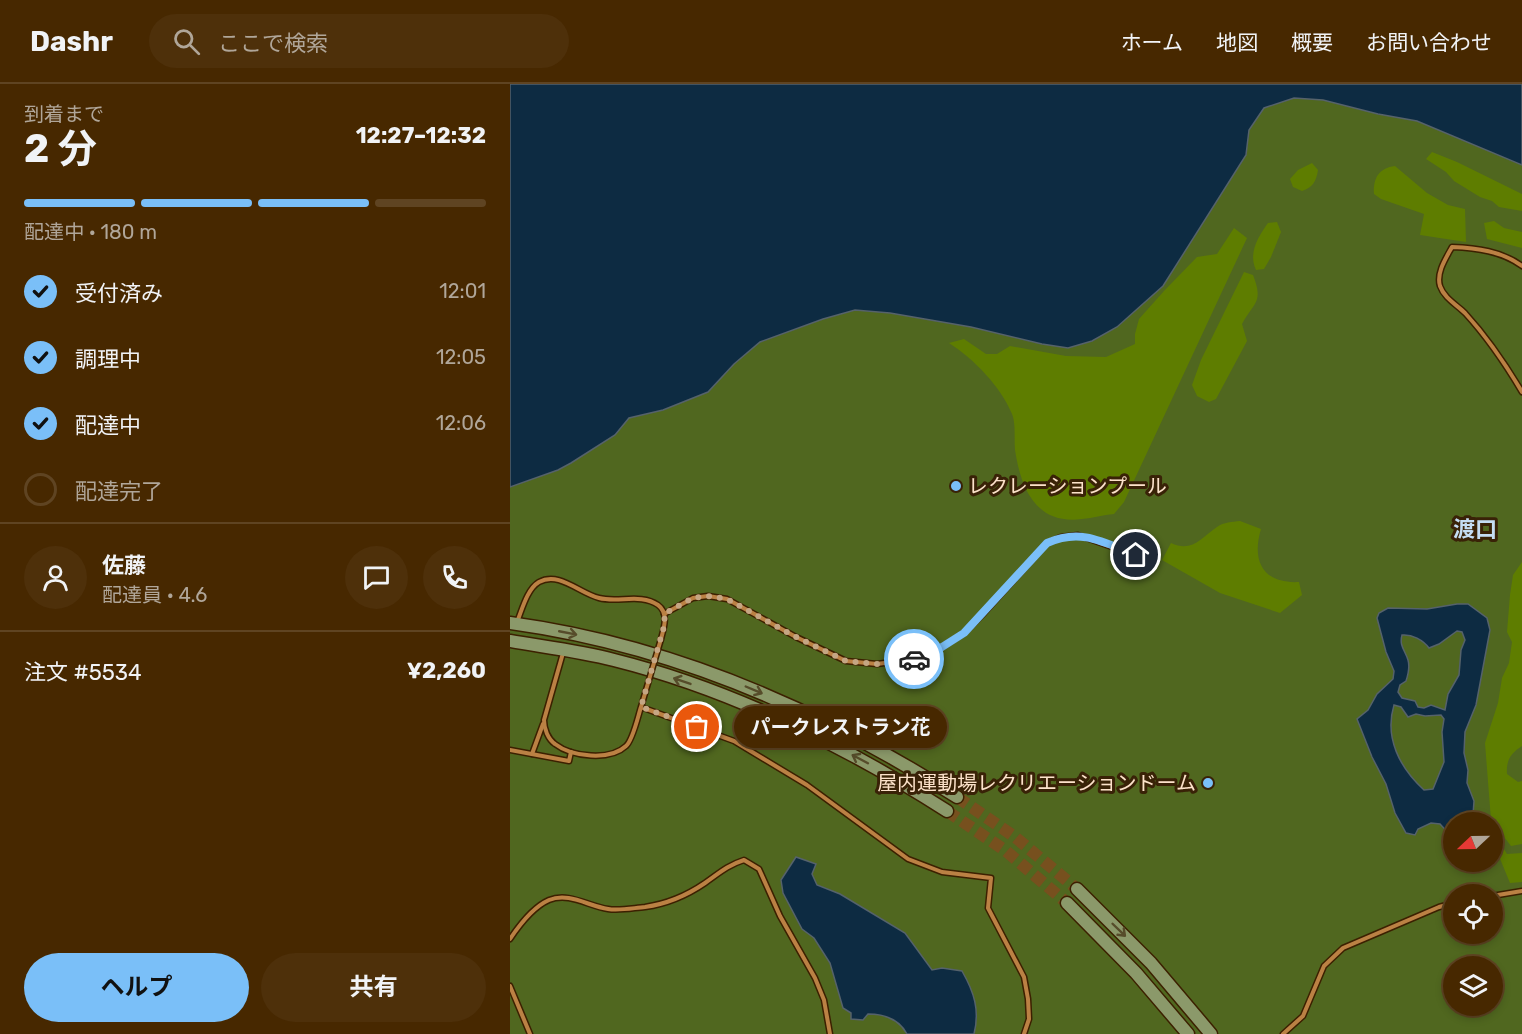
<!DOCTYPE html>
<html lang="ja">
<meta charset="utf-8">
<style>
:root{--surface:#472800;--page:#4e300a;--text:#f1f3f6;--muted:#b0a699;--line:#5f4422;--accent:#7abff8}
body{margin:0;font-family:Rubik,"Noto Sans JP",sans-serif;background:var(--page);color:var(--text);height:100vh;display:flex;flex-direction:column;font-size:22px;white-space:nowrap}
*{box-sizing:border-box;margin:0}
p{font-size:20px;color:var(--muted)}
.icon{flex:none;width:33px;height:33px;fill:none;stroke:currentColor;stroke-width:2;stroke-linecap:round;stroke-linejoin:round}
.map{position:relative;flex:1;overflow:hidden}
.details{display:flex;flex-direction:column;background:var(--surface);width:510px}
.details>*{flex:none}
.needle{width:39px;rotate:248deg}
.tools{position:absolute;left:933px;top:728px;display:grid;gap:12px}
.tools a{display:grid;place-items:center;width:60px;height:60px;border-radius:50%;background:var(--surface);box-shadow:0 3px 9px #0003,0 0 0 2px var(--line);font-size:30px}
.pin{position:absolute;display:grid;place-items:center;width:51px;height:51px;color:#fff;margin:-26px;border:3px solid #fff;border-radius:50%;box-shadow:0 2px 6px #0007}
.courier{position:absolute;display:grid;place-items:center;width:60px;height:60px;margin:-30px;border:4px solid #7abff8;border-radius:50%;background:#fff;color:#222;box-shadow:0 2px 8px #0007}
.bubble{position:absolute;height:42px;border-radius:21px;background:var(--surface);box-shadow:0 3px 9px #0003,0 0 0 2px var(--line);font-size:20px;font-weight:700;line-height:42px;text-align:center}
.overview em{font-style:normal;font-weight:700}
.overview div{display:flex;flex-direction:column-reverse}
.overview{display:flex;align-items:center;justify-content:space-between;height:102px;padding:0 24px}
h1{font-size:39px;font-weight:700;line-height:45px}
.bar{display:grid;grid-template-columns:repeat(4,1fr);gap:9px 6px;align-content:center;height:72px;padding:0 24px}
.bar i{height:8px;border-radius:4px;background:var(--line)}
.bar .on{background:var(--accent)}
.bar p{grid-column:span 4}
.line{display:flex;align-items:center;gap:15px;padding:0 24px;border-top:2px solid var(--line)}
.line div{flex:1}
.round{display:grid;place-items:center;flex:none;width:63px;height:63px;border-radius:32px;background:var(--page)}
ol{padding:0 24px;list-style:none}
li{display:flex;align-items:center;gap:18px;height:66px}
li p{margin-inline-start:auto}
li .icon{padding:6px;border-radius:50%;background:var(--accent);color:#111;stroke-width:4}
li:last-child{color:var(--muted)}
li i{width:33px;height:33px;border:3px solid var(--line);border-radius:50%}
.action{display:flex;gap:12px;margin-top:auto;padding:12px 24px}
.action a{flex:1;height:69px;border-radius:36px;background:var(--accent);color:#111;font-size:24px;font-weight:700;line-height:69px;text-align:center}
.action a+a{background:var(--page);color:var(--text)}
header{display:flex;align-items:center;gap:36px;box-sizing:border-box;height:84px;padding:0 30px;background:var(--surface);border-bottom:2px solid var(--line)}
header strong{font-size:28px}
nav{display:flex;gap:33px;margin-inline-start:auto;font-size:21px}
.search{width:420px;height:54px;background:var(--page);display:flex;align-items:center;gap:15px;box-sizing:border-box;padding:0 21px;border-radius:33px;color:var(--muted);font-size:22px}
main{display:flex;flex:1;min-height:0}
.map>svg:first-child{display:block}
.green{fill:#50671f;fill-rule:evenodd}
.forest{fill:#5e7d00}
.water{fill:#0d2b42;stroke:#55626b;stroke-width:1.5;fill-rule:evenodd}
.lines{fill:none;stroke-linecap:round;stroke-linejoin:round}
.secondary-tunnel{stroke:#77501e;stroke-width:12;stroke-dasharray:12 6;stroke-linecap:butt}
.lane-casing{stroke:#3c2000;stroke-width:7}
.secondary-casing{stroke:#3c2000;stroke-width:15}
.lane{stroke:#bb8144;stroke-width:4}
.secondary{stroke:#8b996a;stroke-width:12}
.lane-bridge-casing{stroke:#3c2000;stroke-width:7;stroke-linecap:butt}
.lane-bridge{stroke:#bb8144;stroke-width:4}
.oneway{stroke:#564c2a}
.done{stroke:#c5a683;stroke-width:6;stroke-dasharray:0 10.8}
.route{stroke:#7abff8;stroke-width:8}
.poi-dot{fill:#7abff8;stroke:#392207;stroke-width:2}
.labels{text-anchor:middle;dominant-baseline:central;stroke-width:6;stroke-linejoin:round;paint-order:stroke}
.poi-label{font-size:20px;fill:#fce2ca;stroke:#392207;text-anchor:start}
.quarter-label{font-size:22px;font-weight:bold;fill:#c4ddf3;stroke:#392207}
</style>
<header>
<strong>Dashr</strong>
<div class="search"><svg class="icon" aria-label="search" viewBox="0 0 24 24"><circle cx="10" cy="10" r="6"/><path d="M15 15l6 6"/></svg>ここで検索</div>
<nav><a>ホーム</a><a>地図</a><a>概要</a><a>お問い合わせ</a></nav>
</header>
<main>
<section class="details">
<div class="overview"><div><h1>2 分</h1><p>到着まで</p></div><em>12:27–12:32</em></div>
<div class="bar"><i class="on"></i><i class="on"></i><i class="on"></i><i></i><p>配達中 · 180 m</p></div>
<ol>
<li><svg class="icon" aria-label="check" viewBox="0 0 24 24"><path d="M5 12l5 5 9-10"/></svg>受付済み<p>12:01</p></li>
<li><svg class="icon" aria-label="check" viewBox="0 0 24 24"><path d="M5 12l5 5 9-10"/></svg>調理中<p>12:05</p></li>
<li><svg class="icon" aria-label="check" viewBox="0 0 24 24"><path d="M5 12l5 5 9-10"/></svg>配達中<p>12:06</p></li>
<li><i></i>配達完了</li>
</ol>
<div class="line" style="height:108px"><a class="round"><svg class="icon" aria-label="person" viewBox="0 0 24 24"><circle cx="12" cy="8" r="4"/><path d="M4 21q1-7 8-7t8 7"/></svg></a><div><b>佐藤</b><p>配達員 · 4.6</p></div><a class="round"><svg class="icon" aria-label="chat" viewBox="0 0 24 24"><path d="M4 5h16v11H9l-5 4z"/></svg></a><a class="round"><svg class="icon" aria-label="phone" viewBox="0 0 24 24"><path d="M5 4h4l2 5-3 2q2 4 5 5l2-3 5 2v4C11 20 4 13 5 4z"/></svg></a></div>
<div class="line" style="height:78px"><div>注文 #5534</div><b>¥2,260</b></div>
<div class="action"><a>ヘルプ</a><a>共有</a></div>
</section>
<div class="map">
<svg width="1012" height="950" viewBox="0 0 1012 950">
<rect width="100%" height="100%" fill="#5f3600"/>
<path class="green" d="M784,14L813,16L868,30L907,37L1012,81V950H0V403L28,393L112,342L119,334L153,326L224,280L250,258L313,235L345,226L380,229L461,243L532,260L583,257L607,243L653,202L736,71L739,46L754,24ZM944,738H982V777H944ZM944,810H982V849H944ZM944,882H982V921H944Z"/>
<g class="forest">
<path d="M922,68L947,78L1012,110V127L989,123L982,117L970,113L944,97L936,88L916,75Z"/>
<path d="M802,79L808,86C806,98 803,103 792,107L783,103L780,95L788,86Z"/>
<path d="M885,82L917,109L938,121L955,125L956,158L910,151L914,130L871,115L864,110C863,94 869,84 885,82Z"/>
<path d="M984,137L994,144L1012,148V164L977,155L974,139Z"/>
<path d="M767,138L771,148L761,173L754,185L746,186C738,169 748,153 758,139Z"/>
<path d="M724,144L737,154L614,418L604,430C593,431 583,434 572,435C526,441 511,405 505,366C504,355 506,340 502,330C491,303 464,275 439,259L454,255L476,270H487L500,262L556,272L596,273L625,260V250L629,235L654,207L687,173L707,170Z"/>
<path d="M734,188L743,191C754,219 744,218 732,240L737,257L706,315L699,318L687,312L682,301L691,276Z"/>
<path d="M730,437L751,445C741,478 754,500 789,498L792,511L770,529L710,509L652,476L661,459C682,469 691,454 707,443C714,438 722,438 730,437Z"/>
<path d="M1012,478V662C1001,669 996,676 997,690L1008,698L1012,697V760L1001,762L981,736L975,659L988,619L992,594L999,579L1002,558L997,548L1000,511L1003,491Z"/>
<path d="M983,747L997,770L1012,769V798L1000,799L986,765Z"/>
</g>
<g class="water">
<path d="M0,0H1012V81L907,37L868,30L813,16L784,14L754,24L739,46L736,71L653,202L607,243L582,257L558,264L532,260L461,243L380,229L345,226L313,235L250,258L224,280L198,308L153,326L119,334L105,351L61,379L48,386L0,403Z"/>
<path d="M947,520H958L977,534L980,546L966,621L955,648L954,669L958,686L957,699L964,717L963,731L959,738H944L943,750L941,752L930,740L921,739L908,745L905,751L896,749L885,729L876,700L862,673L847,635L858,626L867,610L883,595L884,587L876,568L867,534L869,529L878,524L917,525ZM947,547L952,548L955,556L951,566L949,591L938,610L935,626L921,621L914,624L908,623L905,617L892,614L888,608L890,601L896,597C898,591 900,583 898,576C895,566 889,562 892,551C902,550 913,556 919,564L929,560ZM884,621L891,623L898,633L906,630L915,632L931,631L934,635L932,648L934,678L923,705L914,706C890,684 874,654 884,621Z"/>
<path d="M286,773L306,780L302,790L307,801L330,810L395,849L422,886L432,884L452,887C464,908 470,926 464,950H397C389,935 374,930 358,930L353,936L341,935V929L333,924L320,879L304,854L292,845L273,809L271,796Z"/>
</g>
<g class="lines">
<g class="secondary-tunnel">
<path d="M447,713L505,753L567,805"/>
<path d="M437,727L496,767L557,819"/>
</g>
<defs>
<g id="lane">
<path d="M1012,182C992,167 966,164 942,163C936,174 926,189 930,202C934,214 947,221 955,229C977,253 996,281 1012,308"/>
<path d="M154,530L183,514L198,512L217,515L286,553L336,577L367,580L404,575L432,563L454,549L474,529L537,459L551,453L568,451L645,478"/>
<path d="M7,538C12,526 17,505 29,498C49,487 69,509 89,514C108,519 131,509 148,521C159,529 154,544 151,555"/>
<path d="M53,569L34,636C34,645 38,655 45,660C62,673 100,677 116,662C123,656 128,632 131,623L224,657L297,701L398,775L432,788L481,794L478,824L514,893L518,915L519,935L514,950"/>
<path d="M0,666L59,677L61,668"/>
<path d="M22,670L33,640"/>
<path d="M982,812L1012,807"/>
<path d="M0,855C10,840 23,823 39,816C59,808 78,822 98,825C109,827 123,824 135,823C156,820 176,812 195,799C208,790 218,781 234,776L249,785L270,832L305,894L314,916L320,950"/>
<path d="M0,902L20,950"/>
<path d="M773,950L793,932L814,882L833,864L929,823L944,819"/>
</g>
<g id="secondary">
<path d="M0,539C161,561 311,626 447,713"/>
<path d="M0,557C35,563 70,567 104,576C220,605 336,662 437,727"/>
<path d="M567,805L641,879L701,950"/>
<path d="M557,819L626,889L678,950"/>
</g>
</defs>
<use href="#lane" class="lane-casing"/>
<use href="#secondary" class="secondary-casing"/>
<use href="#lane" class="lane"/>
<use href="#secondary" class="secondary"/>
<defs>
<path id="lane-bridge" d="M131,623L151,555"/>
</defs>
<use href="#lane-bridge" class="lane-bridge-casing"/>
<use href="#lane-bridge" class="lane-bridge"/>
</g>
<defs><path id="oneway-shaft" d="M-6 0H5M1.5-3L5.5 0L1.5 3" fill="none" stroke-width="1.6" stroke-linecap="round" stroke-linejoin="round" transform="scale(1.5)"/></defs>
<g class="oneway">
<use href="#oneway-shaft" transform="translate(58 549) rotate(11)"/>
<use href="#oneway-shaft" transform="translate(172 597) rotate(-161)"/>
<use href="#oneway-shaft" transform="translate(244 606) rotate(23)"/>
<use href="#oneway-shaft" transform="translate(350 675) rotate(-152)"/>
<use href="#oneway-shaft" transform="translate(609 846) rotate(44)"/>
</g>
<g class="lines">
<path class="done" d="M187,643L131,623L155,539L154,530L183,514L198,512L217,515L286,553L336,577L367,580L404,575"/>
<path class="route" d="M404,575L432,563L454,549L537,459C571,444 593,458 626,471"/>
</g>
<g class="poi-dot">
<circle cx="446" cy="402" r="6"/>
<circle cx="698" cy="699" r="6"/>
</g>
<g class="labels">
<g class="poi-label">
<text x="458" y="402">レクレーションプール</text>
<text x="686" y="699" text-anchor="end">屋内運動場レクリエーションドーム</text>
</g>
<g class="quarter-label">
<text x="965" y="445">渡口</text>
</g>
</g>
</svg>
<div class="tools">
<a><svg class="needle" viewBox="-14 -14 28 28"><path d="M0-13l5 13h-10z" fill="#e53935"/><path d="M0 13l5-13h-10z" fill="#b0a699"/></svg></a>
<a><svg class="icon" aria-label="locate" viewBox="0 0 24 24"><circle cx="12" cy="12" r="6"/><path d="M12 2v4M12 18v4M2 12h4M18 12h4"/></svg></a>
<a><svg class="icon" aria-label="layers" viewBox="0 0 24 24"><path d="M12 4l9 5-9 5-9-5zM3 14l9 5 9-5"/></svg></a>
</div>
<div class="pin" style="left:187px;top:643px;background:#ea580c"><svg class="icon" aria-label="bag" viewBox="0 0 24 24"><path d="M5 8h14l-1 12H6zM9 8a3 3 0 0 1 6 0"/></svg></div>
<div class="pin" style="left:626px;top:471px;background:#1f2937"><svg class="icon" aria-label="home" viewBox="0 0 24 24"><path d="M3 11l9-7 9 7M6 9v11h12V9"/></svg></div>
<div class="courier" style="left:404px;top:575px"><svg class="icon" aria-label="car" viewBox="0 0 24 24"><path d="M5 17H2v-5l4-1 3-4h7l3 4 3 1v5h-3M9 17h6M6 11h13"/><circle cx="7" cy="17" r="2"/><circle cx="17" cy="17" r="2"/></svg></div>
<div class="bubble" style="left:224px;top:622px;width:213px">パークレストラン花</div>
</div>
</main>
